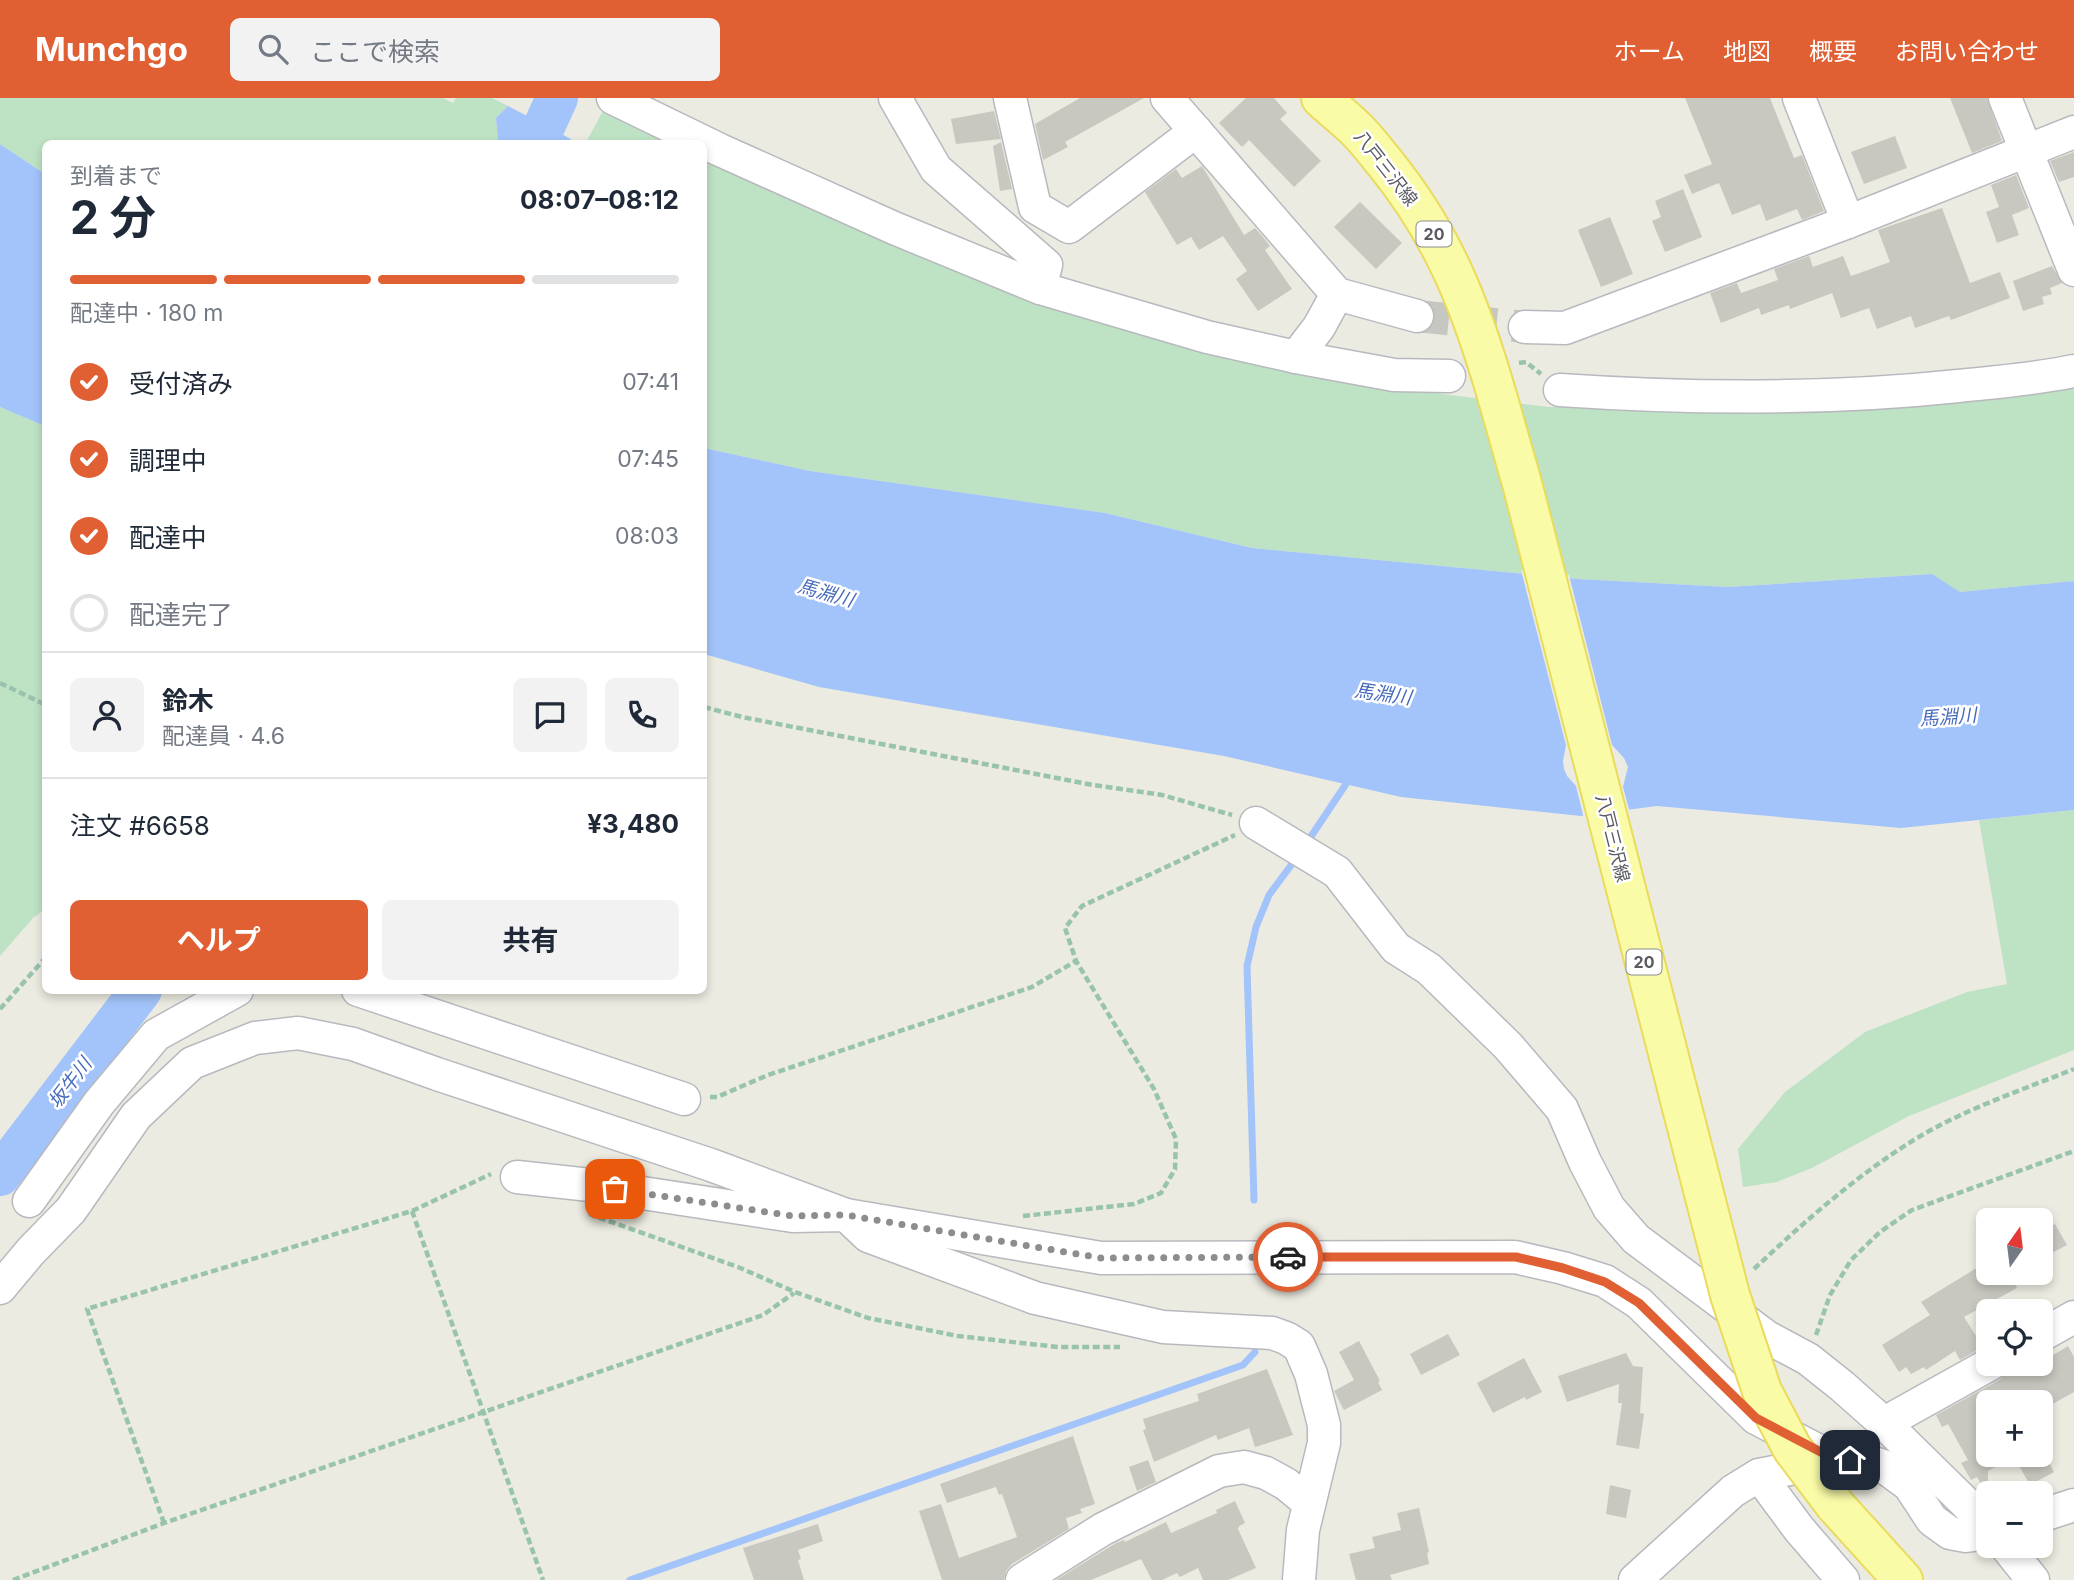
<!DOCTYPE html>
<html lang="ja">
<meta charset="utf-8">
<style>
:root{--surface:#fff;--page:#f2f2f3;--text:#1f2937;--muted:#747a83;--line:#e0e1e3;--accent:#e05f33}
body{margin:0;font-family:Inter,"Noto Sans JP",sans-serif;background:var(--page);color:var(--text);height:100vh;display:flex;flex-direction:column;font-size:26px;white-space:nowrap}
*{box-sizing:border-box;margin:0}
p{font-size:23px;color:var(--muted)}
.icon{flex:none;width:38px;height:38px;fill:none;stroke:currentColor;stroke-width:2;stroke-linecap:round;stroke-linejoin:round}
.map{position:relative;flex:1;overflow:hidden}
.drawer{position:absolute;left:42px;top:42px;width:665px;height:854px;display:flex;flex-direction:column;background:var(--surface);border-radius:10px;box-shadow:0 4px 10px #0003}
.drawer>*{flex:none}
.needle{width:46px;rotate:14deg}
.controls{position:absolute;left:1976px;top:1110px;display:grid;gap:14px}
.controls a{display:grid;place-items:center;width:77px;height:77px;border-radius:10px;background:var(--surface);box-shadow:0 4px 10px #0003;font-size:35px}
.pin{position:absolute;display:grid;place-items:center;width:60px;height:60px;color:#fff;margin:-30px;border-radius:14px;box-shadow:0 4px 10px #0006}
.courier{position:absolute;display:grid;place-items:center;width:70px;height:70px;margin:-35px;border:5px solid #e05f33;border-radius:50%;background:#fff;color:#222;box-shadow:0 2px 9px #0007}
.headline em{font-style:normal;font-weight:700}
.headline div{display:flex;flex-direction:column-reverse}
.headline{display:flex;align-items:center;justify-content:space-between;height:119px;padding:0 28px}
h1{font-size:46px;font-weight:700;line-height:52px}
.bar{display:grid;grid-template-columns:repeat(4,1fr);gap:10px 7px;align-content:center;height:84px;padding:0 28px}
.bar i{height:9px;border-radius:5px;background:var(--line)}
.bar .current{background:var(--accent)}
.bar p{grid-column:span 4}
.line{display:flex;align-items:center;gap:18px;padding:0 28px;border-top:2px solid var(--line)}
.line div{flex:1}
.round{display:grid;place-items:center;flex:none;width:74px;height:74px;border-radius:10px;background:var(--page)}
ol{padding:0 28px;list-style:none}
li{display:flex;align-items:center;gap:21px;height:77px}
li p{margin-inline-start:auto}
li .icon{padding:7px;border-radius:50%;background:var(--accent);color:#fff;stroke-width:4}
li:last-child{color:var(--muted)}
li i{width:38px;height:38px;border:4px solid var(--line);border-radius:50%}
.action{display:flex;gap:14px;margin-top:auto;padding:14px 28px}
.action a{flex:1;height:80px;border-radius:10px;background:var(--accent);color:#fff;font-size:28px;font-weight:700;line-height:80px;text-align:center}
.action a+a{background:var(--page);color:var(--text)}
header{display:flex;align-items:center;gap:42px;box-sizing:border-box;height:98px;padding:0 35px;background:var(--accent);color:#fff}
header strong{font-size:33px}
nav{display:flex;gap:38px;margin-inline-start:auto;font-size:24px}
.search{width:490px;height:63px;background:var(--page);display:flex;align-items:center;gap:18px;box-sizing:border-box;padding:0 24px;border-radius:10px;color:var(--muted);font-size:26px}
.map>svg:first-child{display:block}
.green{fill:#bee2c4}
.water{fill:#a2c4fa}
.pier{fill:#ecebe1}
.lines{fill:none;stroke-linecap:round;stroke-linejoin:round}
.stream{stroke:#a2c4fa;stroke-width:7}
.river{stroke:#a2c4fa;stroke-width:42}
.building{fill:#c8c8c0}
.minor-tunnel{stroke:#c7c7c1;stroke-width:32;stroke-dasharray:32 16;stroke-linecap:butt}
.minor-casing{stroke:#b8b9bf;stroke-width:35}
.major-casing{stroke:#eadb5c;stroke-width:42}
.path{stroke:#98c3ac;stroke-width:4.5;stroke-dasharray:7 3.5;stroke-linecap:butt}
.minor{stroke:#fff;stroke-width:32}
.major{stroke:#f9fba7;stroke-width:38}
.major-bridge-casing{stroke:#eadb5c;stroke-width:42;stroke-linecap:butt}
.major-bridge{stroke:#f9fba7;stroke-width:38}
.done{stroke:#8c8d8e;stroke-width:7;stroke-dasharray:0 12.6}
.route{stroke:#e05f33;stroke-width:9}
.labels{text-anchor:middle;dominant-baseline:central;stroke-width:5;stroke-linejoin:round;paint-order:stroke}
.shield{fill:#fff;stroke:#8b8c90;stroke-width:2}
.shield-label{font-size:16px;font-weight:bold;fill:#595b61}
.street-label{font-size:18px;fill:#595b61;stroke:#fff}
.water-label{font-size:19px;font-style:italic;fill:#476bbc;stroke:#fff}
</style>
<header>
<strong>Munchgo</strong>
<div class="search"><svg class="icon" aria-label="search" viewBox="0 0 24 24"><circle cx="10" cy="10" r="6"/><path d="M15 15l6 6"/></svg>ここで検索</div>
<nav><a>ホーム</a><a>地図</a><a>概要</a><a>お問い合わせ</a></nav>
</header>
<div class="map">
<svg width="2074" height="1482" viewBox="0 0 2074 1482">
<rect width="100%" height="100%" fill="#ecebe1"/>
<g class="green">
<path d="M0,0H443L453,5L456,0H492L508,8L496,20L498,45L46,46L45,76L0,46Z"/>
<path d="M603,13L676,45L585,46Z"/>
<path d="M704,58L1352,285L1548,309L1706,310L2074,285V483L1960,494L1931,476L1728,489L1578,481L1252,450L1105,415L810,373L704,350Z"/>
<path d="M0,309L46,328L45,811L33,820L0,858Z"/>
<path d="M2074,712V952L1909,1018L1812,1070L1777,1084L1743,1089L1738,1051L1785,994L1865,934L1967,894L2007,886L1979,722Z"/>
</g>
<g class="water">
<path d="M508,8L571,41L568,45H498L496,20Z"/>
<path d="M0,46L45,76V328L0,309Z"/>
<path d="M704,350L810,373L1105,415L1252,450L1578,481L1728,489L1932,476L1960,494L2074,483V712L1901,730L1657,708L1581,718L1401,699L1224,658L819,589L704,556Z"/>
</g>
<path class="pier" d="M1521,472L1569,477L1612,647L1624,660L1628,669L1623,689L1630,715L1584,721L1576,688L1567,678L1564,671L1563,663L1566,647Z"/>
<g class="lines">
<g class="stream">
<path d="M1306,746L1350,680"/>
<path d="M1254,1102L1247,868L1256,829L1269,797L1298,758"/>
<path d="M630,1482L1243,1267L1255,1254"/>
</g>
<g class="river">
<path d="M536,46L557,0"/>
<path d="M0,1077L141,892"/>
</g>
</g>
<g class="building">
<path d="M1080,0H1144L1065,44L1068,49L1043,62L1035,26Z"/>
<path d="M1246,0H1274L1287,15L1280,21L1321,63L1294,89L1249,42L1242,49L1219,25Z"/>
<path d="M1685,0H1770L1794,60L1802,57L1824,113L1802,122L1797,111L1766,123L1760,106L1732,117L1719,85L1692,96L1684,77L1712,66Z"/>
<path d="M1950,0H1987L2002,43L1972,55Z"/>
<path d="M994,13L1001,41L956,46L951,21Z"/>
<path d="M1895,38L1907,70L1864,86L1851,54Z"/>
<path d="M1001,44L1012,91L1000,93L993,48Z"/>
<path d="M2074,54V79L2059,84L2050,63Z"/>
<path d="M1202,68L1244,137L1255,130L1263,139L1270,148L1265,152L1292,191L1258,213L1236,181L1247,173L1223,138L1199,152L1191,139L1177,147L1145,94L1176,71L1182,80Z"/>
<path d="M2016,77L2029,110L2012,117L2019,137L1997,145L1986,114L1999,109L1991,87Z"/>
<path d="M1683,91L1702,139L1665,154L1652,123L1661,119L1655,103Z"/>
<path d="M1360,104L1402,145L1376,171L1334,129Z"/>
<path d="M1942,110L1970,185L2000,174L2010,200L1951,222L1949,218L1915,230L1911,218L1877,231L1869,210L1841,220L1832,195L1790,211L1789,207L1761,217L1759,210L1721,225L1710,195L1737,185L1741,195L1778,182L1774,171L1809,158L1813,169L1843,158L1851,178L1890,164L1878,132Z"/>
<path d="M1610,119L1633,176L1601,189L1578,132Z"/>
<path d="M2052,168L2062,185L2050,190L2052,196L2042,199L2044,206L2023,213L2013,183Z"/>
<path d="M2055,1126L2067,1147L2040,1161V1134Z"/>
<path d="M1988,1163V1174H2009L2017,1190L1964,1219L1983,1249L1960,1262L1955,1253L1926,1272L1924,1269L1911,1276L1906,1269L1899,1274L1882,1247L1930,1217L1921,1204Z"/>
<path d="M1448,1236L1460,1257L1421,1277L1410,1256Z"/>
<path d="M1359,1243L1380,1283L1378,1284L1382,1292L1344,1312L1334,1293L1354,1282L1339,1254Z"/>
<path d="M2068,1248L2074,1259V1294L2040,1313V1304H1988V1356H2044L2054,1374L2030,1387L2014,1359L1988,1373V1398L1977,1379L1971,1382L1961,1365L1968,1362L1948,1326L1942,1329L1936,1317L2001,1281L2009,1271L2019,1265H2040Z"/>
<path d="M1626,1255L1633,1268L1643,1269L1640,1315L1644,1316L1639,1351L1616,1347L1622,1305H1618L1619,1286L1567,1304L1558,1278Z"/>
<path d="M1524,1260L1542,1294L1526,1302L1525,1299L1493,1315L1477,1285Z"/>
<path d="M1267,1271L1293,1337L1255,1349L1249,1330L1218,1342L1216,1337L1154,1364L1143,1332L1146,1331L1143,1321L1199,1303L1197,1296Z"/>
<path d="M1073,1338L1095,1406L1080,1411L1082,1415L1066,1420L1069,1431L1012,1466L1006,1473L1004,1482H942L919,1413L941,1406L959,1460L1017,1439L1002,1396L999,1397L996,1389L947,1405L940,1386Z"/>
<path d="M1148,1362L1156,1384L1137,1393L1129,1369Z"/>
<path d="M1610,1387L1631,1392L1626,1420L1606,1416Z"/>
<path d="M1235,1403L1245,1425L1239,1428L1238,1431L1256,1470L1228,1482H1203L1198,1470L1180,1479L1177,1475L1162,1482H1152L1141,1461L1091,1482H1056L1116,1445L1124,1442L1125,1444L1166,1424L1171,1435L1217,1415L1216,1412Z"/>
<path d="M1419,1410L1429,1454L1427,1455L1429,1466L1390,1477L1392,1482H1356L1349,1456L1375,1450L1372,1439L1401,1432L1397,1415Z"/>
<path d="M818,1426L823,1443L798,1452L801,1461L798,1462L804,1482H754L743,1450Z"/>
</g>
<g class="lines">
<path class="minor-tunnel" d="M1417,218L1525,229"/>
<defs>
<g id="minor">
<path d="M613,0L720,52L894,130L1040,190L1207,239L1296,259L1394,277L1449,278"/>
<path d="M895,0L936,71L1046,167L1040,190"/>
<path d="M1010,0L1035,109L1069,129L1196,33"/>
<path d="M1167,0L1337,196L1417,218"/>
<path d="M1799,0L1848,124"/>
<path d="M2005,0L2074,172"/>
<path d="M1525,229L1565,230L1848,124L2074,34"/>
<path d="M1296,259L1319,229L1337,196"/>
<path d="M1560,292C1692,301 1826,302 1958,288C1997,284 2036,281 2074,273"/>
<path d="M1256,725L1337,774L1396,850L1429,871L1508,948L1562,1011L1585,1064L1609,1110L1636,1141L1767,1239L1808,1261L1842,1288L1886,1327L1988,1427"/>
<path d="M358,892L684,1001"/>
<path d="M517,1079L590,1087L793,1118L846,1117L868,1138L1035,1200L1163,1229L1272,1235L1286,1240L1299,1248L1311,1276L1324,1327V1345L1303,1432L1299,1482"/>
<path d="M29,1103L99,1005L156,937L237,892"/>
<path d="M0,1190L31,1153L71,1112L136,1018L192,965L255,940L298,935L353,946L437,976L711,1067L846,1117L1101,1160L1515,1159L1563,1170L1605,1183L1639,1205L1756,1320L1836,1362"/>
<path d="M2040,1238L2074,1219"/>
<path d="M1886,1327L1897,1318L1992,1265"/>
<path d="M1759,1377L1799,1431L1843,1482"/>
<path d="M2040,1418L2074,1407"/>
<path d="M2005,1447L2033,1482"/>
<path d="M1022,1482L1103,1431L1219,1373L1244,1369L1266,1375L1286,1386L1309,1405"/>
<path d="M1635,1482L1733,1393L1759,1377L1836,1362H1865L1883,1368L1909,1387L1932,1422L1950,1435L1966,1438L1988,1435"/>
</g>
<g id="major">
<path d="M1321,0C1333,11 1346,21 1357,32C1367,42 1376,54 1385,65C1445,139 1472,211 1498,301"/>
<path d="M1835,1407L1903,1482"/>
</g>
</defs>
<use href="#minor" class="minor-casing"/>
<use href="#major" class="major-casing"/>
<g class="path">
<path d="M1519,265L1526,264L1541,276"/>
<path d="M0,585L46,607"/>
<path d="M704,609L742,619L1093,687L1162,697L1232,717"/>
<path d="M0,911L46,859"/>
<path d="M710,999H717L768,977L1032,889L1076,863"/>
<path d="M412,1113L543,1482"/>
<path d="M589,1116L738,1169L795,1194L868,1220L958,1238L1058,1249H1120"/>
<path d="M1023,1118L1134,1106L1161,1095L1175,1071L1176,1041L1154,991L1076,863L1065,830L1082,808L1235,737"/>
<path d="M1754,1171C1805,1123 1857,1077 1917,1040C1965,1011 2022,992 2074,971"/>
<path d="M1816,1237L1830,1197L1851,1162L1880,1134L1912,1112L2074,1053"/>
<path d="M164,1425L87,1211L412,1113L491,1076"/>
<path d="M13,1482L164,1425L763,1217L794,1195"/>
</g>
<use href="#minor" class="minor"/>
<use href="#major" class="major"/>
<defs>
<path id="major-bridge" d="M1498,301L1523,389L1730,1197L1762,1293L1792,1350L1835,1407"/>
</defs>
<use href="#major-bridge" class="major-bridge-casing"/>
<use href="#major-bridge" class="major-bridge"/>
</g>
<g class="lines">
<path class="done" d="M615,1091L793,1118L846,1117L1101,1160L1288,1159"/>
<path class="route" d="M1288,1159H1516L1563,1170L1605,1184L1639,1205L1756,1320L1836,1362H1850"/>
</g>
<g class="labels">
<g class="shield">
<rect x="1416.5" y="123.5" width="35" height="25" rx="5"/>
<rect x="1626.5" y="851.5" width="35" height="25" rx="5"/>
</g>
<g class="shield-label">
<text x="1434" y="136">20</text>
<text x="1644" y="864">20</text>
</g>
<g class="street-label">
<text transform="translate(1386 70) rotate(52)">八戸三沢線</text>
<text transform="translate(1613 740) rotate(76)">八戸三沢線</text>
</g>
<g class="water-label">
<text transform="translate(826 495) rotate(16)">馬淵川</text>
<text transform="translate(1383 596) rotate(8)">馬淵川</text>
<text transform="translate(1948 619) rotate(-4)">馬淵川</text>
<text transform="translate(70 985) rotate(-53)">坂牛川</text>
</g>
</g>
</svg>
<div class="controls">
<a><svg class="needle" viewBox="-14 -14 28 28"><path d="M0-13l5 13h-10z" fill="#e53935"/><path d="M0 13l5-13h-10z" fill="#747a83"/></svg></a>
<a><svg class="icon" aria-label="locate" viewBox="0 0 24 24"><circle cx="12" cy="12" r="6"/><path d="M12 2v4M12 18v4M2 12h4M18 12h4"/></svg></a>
<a>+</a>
<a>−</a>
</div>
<div class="pin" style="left:615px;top:1091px;background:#ea580c"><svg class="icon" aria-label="bag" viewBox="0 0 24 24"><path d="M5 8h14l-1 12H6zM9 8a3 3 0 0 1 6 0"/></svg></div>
<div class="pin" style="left:1850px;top:1362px;background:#1f2937"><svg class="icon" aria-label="home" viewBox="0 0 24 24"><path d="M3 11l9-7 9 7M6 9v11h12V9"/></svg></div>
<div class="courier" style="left:1288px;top:1159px"><svg class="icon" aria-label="car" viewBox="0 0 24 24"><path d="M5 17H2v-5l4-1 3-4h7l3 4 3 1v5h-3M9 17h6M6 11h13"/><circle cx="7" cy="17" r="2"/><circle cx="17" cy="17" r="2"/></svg></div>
<section class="drawer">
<div class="headline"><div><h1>2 分</h1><p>到着まで</p></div><em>08:07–08:12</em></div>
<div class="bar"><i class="current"></i><i class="current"></i><i class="current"></i><i></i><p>配達中 · 180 m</p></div>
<ol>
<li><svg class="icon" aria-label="check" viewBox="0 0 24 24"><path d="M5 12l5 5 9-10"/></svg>受付済み<p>07:41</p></li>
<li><svg class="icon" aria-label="check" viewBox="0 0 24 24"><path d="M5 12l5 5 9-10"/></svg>調理中<p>07:45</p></li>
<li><svg class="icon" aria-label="check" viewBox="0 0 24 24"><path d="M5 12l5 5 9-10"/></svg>配達中<p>08:03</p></li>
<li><i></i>配達完了</li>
</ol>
<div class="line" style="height:126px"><a class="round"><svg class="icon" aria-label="person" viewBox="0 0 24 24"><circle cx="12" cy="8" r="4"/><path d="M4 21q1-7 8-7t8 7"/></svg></a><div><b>鈴木</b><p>配達員 · 4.6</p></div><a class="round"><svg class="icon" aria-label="chat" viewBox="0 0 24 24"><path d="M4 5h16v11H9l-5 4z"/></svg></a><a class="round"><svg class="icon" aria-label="phone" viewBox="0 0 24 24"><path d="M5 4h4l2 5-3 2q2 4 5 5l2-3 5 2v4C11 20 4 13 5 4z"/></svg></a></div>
<div class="line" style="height:91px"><div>注文 #6658</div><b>¥3,480</b></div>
<div class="action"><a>ヘルプ</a><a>共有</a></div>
</section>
</div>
